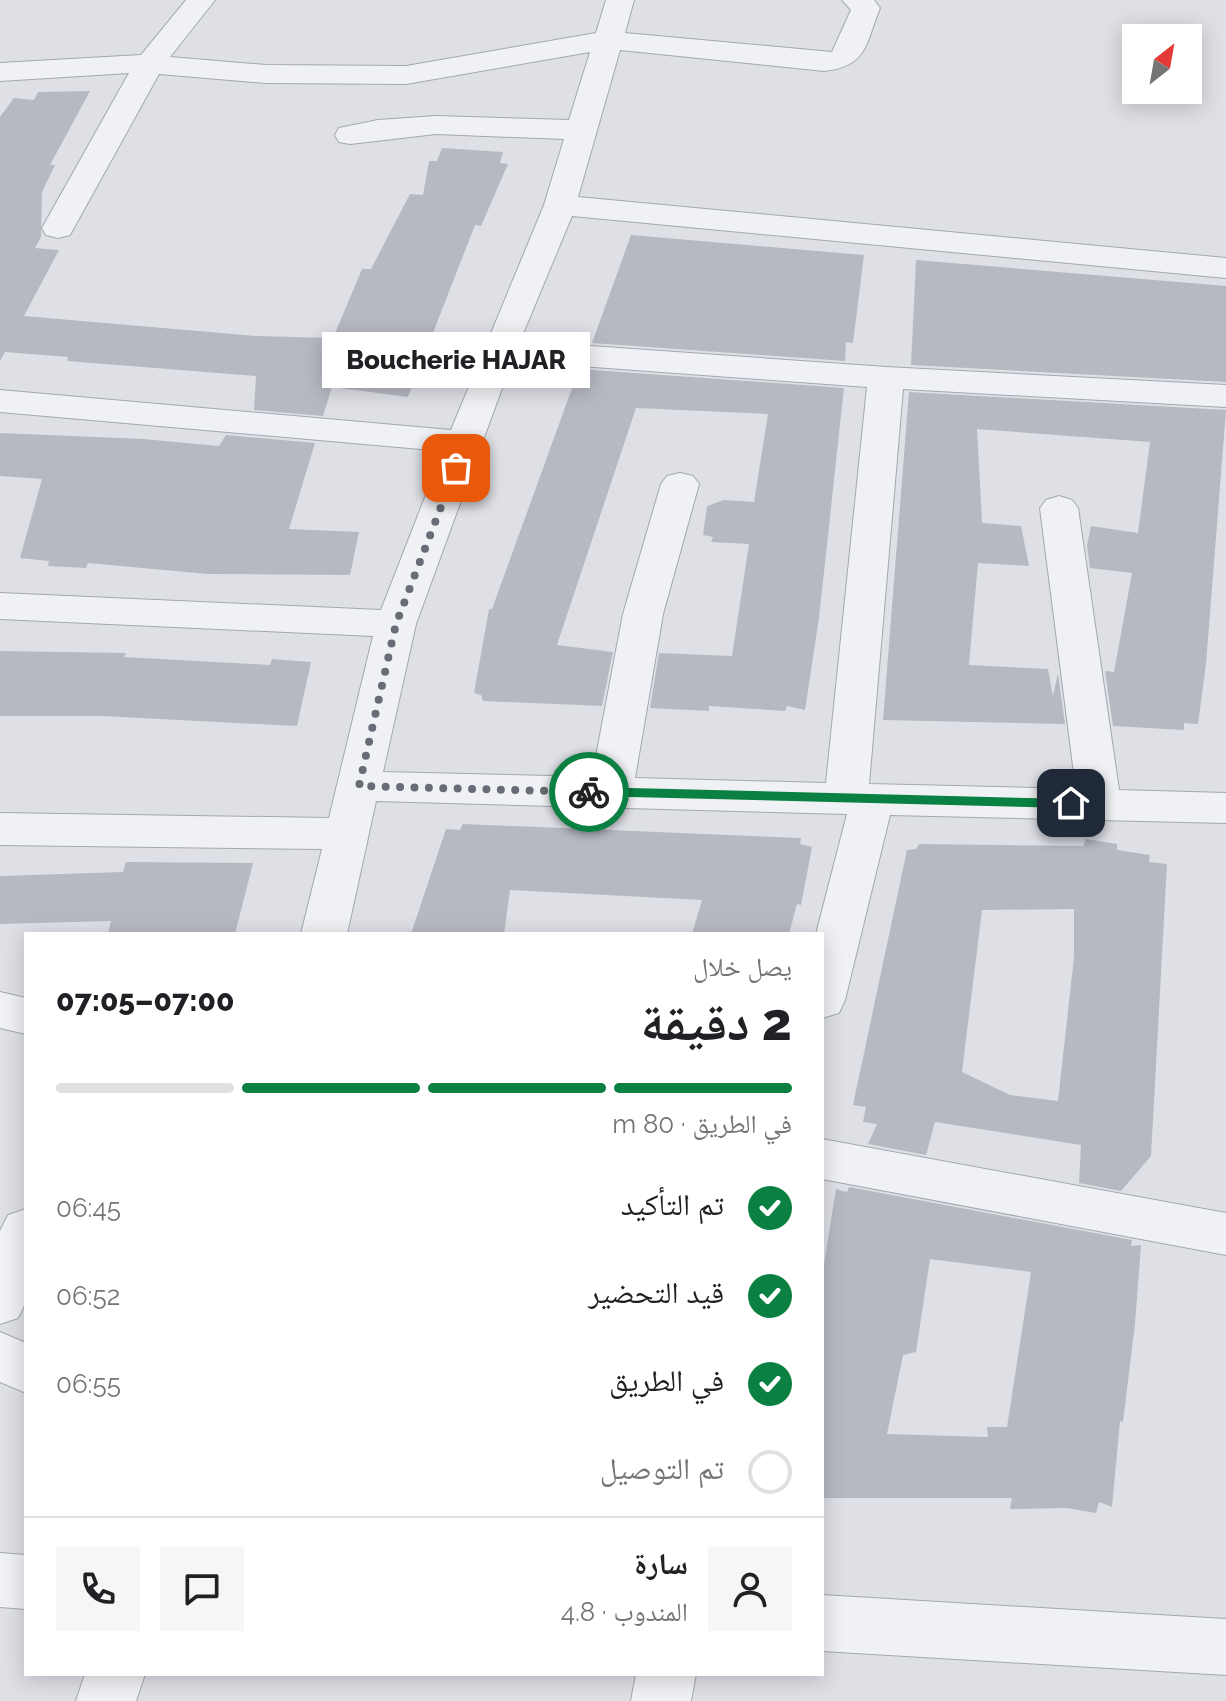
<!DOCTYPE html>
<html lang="ar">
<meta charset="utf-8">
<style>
:root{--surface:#fff;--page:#f6f6f6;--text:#202124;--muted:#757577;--line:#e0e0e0;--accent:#0b8043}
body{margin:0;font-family:Raleway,"Noto Naskh Arabic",sans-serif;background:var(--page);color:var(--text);direction:rtl;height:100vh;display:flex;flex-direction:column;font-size:30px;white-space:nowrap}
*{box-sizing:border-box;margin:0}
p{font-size:26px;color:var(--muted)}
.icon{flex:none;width:44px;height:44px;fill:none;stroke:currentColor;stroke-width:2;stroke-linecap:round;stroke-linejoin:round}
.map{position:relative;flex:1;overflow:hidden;direction:ltr}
.panel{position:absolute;left:24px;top:932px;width:800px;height:744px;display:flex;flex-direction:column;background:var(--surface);border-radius:0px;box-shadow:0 4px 20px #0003;direction:rtl}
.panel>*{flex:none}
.needle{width:52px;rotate:31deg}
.buttons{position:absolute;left:1122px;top:24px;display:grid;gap:16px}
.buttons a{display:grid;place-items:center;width:80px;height:80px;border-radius:0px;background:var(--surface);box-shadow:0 4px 20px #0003;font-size:40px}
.pin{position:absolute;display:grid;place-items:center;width:68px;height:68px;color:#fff;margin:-34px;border-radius:16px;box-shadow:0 4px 12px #0006}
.courier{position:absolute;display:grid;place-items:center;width:80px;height:80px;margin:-40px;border:6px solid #0b8043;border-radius:50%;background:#fff;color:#222;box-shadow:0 2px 10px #0007}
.bubble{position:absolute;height:56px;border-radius:0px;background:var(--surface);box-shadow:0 4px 20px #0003;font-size:26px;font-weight:800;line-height:56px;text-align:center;direction:rtl}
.headline em{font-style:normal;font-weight:800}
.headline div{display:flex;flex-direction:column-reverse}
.headline{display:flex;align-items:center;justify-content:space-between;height:136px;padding:0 32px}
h1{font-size:52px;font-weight:800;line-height:60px}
.bar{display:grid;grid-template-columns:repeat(4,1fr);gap:12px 8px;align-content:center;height:96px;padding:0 32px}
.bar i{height:10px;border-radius:6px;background:var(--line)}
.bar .selected{background:var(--accent)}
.bar p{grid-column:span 4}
.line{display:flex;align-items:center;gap:20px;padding:0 32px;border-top:2px solid var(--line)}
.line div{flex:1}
.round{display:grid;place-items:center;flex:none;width:84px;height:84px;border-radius:0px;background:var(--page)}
ol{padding:0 32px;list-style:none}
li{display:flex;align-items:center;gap:24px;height:88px}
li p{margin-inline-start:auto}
li .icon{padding:8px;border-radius:50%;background:var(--accent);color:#fff;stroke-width:4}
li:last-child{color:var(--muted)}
li i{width:44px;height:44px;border:4px solid var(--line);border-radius:50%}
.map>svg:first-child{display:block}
.building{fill:#b6b9c2;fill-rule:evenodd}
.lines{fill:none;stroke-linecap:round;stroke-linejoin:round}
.minor-casing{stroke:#a4a7af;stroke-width:2}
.minor{fill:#f0f1f4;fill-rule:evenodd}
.route{fill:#0b8043}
.done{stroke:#686c76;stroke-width:8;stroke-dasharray:0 14.4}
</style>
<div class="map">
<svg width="1226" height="1701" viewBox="0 0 1226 1701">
<rect width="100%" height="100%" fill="#dee0e6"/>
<g class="building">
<path d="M90,91L50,165H55L42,192L41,237L35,248L59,250L24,316L257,336L333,338L362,269H371L410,194L423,195L429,161H437L442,148L503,152L500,163L508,164L481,226L475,225L408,397L332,387L323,416L254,410L256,376L67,361L68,357L5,352L0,361V117L14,98L34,100L38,92Z"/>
<path d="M631,235L864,255L853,343L846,342L845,361L592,343Z"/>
<path d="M916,260L1226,286V382L911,365Z"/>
<path d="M579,369L844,388L819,618L805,710L787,706L785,711L709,706V711L650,708L659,653L732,656L749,544L711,542L713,537L703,535L707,506L724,500L754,502L768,414L636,408L557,645L613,652L602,706L483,701L481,695L474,693L489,609H492Z"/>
<path d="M909,392L1226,410L1206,664L1198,724L1184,723V730L1113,726L1105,671L1114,672L1132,573L1090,568L1087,546L1091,526L1138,533L1150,442L977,429L982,523L1021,526L1029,566L978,563L969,665L1048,669L1053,696L1058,673L1065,724L883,720Z"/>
<path d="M0,433L143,439L219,446L226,435L315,443L289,529L359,532L350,575L207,574L88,563L86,568L48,566L49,561L20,558L42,479L0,476Z"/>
<path d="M0,651L126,653L124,657L270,665L272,659L311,662L297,726L102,716H0Z"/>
<path d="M463,824L801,838L800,844L812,847L801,905L797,904L789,934H692L702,900L510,890L504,934H411L446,829L460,830Z"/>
<path d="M1086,839L1117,844V850L1150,855L1149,862L1167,864L1151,1156L1121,1191L1079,1183L1081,1145L935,1122L926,1155L868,1144L877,1124L863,1122L866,1107L853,1105L907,850L916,849L919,844L1083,846ZM1074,909V957L1058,1101L1010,1095L962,1072L982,910Z"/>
<path d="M126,862L253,863L235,934H108L111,921L0,924V876L123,872Z"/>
<path d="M849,1187L1132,1240L1131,1246L1141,1245L1135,1324L1123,1422L1120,1421L1112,1507L1099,1502L1096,1513L1067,1508L1010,1509L1012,1498H822V1277L836,1189L847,1192ZM930,1259L1031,1272L1007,1427H987L988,1437L887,1434L903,1355L916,1352Z"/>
</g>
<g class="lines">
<defs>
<g id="minor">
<path d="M186,0H215L170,57L266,65L406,66L596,33L606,0H634L625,33L832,52L851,10L842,0H874L880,8C865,45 868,66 824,71L620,50L578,197L1226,258V278L572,216L520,341L886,367L1226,385V407L903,389L869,784L1076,789L1040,508L1046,500L1059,496L1072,500L1078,508L1119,790L1226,793V823L890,815L845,1000L839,1013L822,1018V934H816L847,814L376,801L347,934H301L322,849L0,845V813L329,818L373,636L0,619V593L381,610L443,451L0,412V390L451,430L544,205L564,139L436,134L350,144L339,142L335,135L339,128L378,120L436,116L569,120L590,52L406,84L266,83L159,74L70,235L58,238L46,235L42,228L129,73L0,81V63L141,55ZM512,361L867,387L826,783L635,778L663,614L699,484L693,476L680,473L667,476L661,484L623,614L592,777L383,772L416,624Z"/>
<path d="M0,992L26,998V1034L0,1028Z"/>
<path d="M822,1139L1226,1213V1255L822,1179Z"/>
<path d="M26,1209V1302L18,1318L0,1324V1231L8,1215Z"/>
<path d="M0,1332L26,1343V1393L0,1382Z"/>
<path d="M0,1553L26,1555V1609L0,1607Z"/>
<path d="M822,1595L1226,1619V1675L822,1651Z"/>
<path d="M85,1674H145L136,1701H76Z"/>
<path d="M636,1674H696L691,1701H631Z"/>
</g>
</defs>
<use href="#minor" class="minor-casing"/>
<use href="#minor" class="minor"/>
</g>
<path class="route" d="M589,787L1071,799L1077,803L1071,808L589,796L582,792Z"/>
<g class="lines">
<path class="done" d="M456,468L396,624L359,786L589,792"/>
</g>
</svg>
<div class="buttons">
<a><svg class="needle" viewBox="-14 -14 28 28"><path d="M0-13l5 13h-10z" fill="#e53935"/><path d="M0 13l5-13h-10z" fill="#757577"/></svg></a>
</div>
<div class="pin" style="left:456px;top:468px;background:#ea580c"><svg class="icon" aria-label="bag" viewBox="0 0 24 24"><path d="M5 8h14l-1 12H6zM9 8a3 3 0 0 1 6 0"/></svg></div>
<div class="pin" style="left:1071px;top:803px;background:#1f2937"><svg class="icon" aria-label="home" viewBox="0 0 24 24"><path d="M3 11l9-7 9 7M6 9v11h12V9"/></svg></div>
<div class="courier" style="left:589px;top:792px"><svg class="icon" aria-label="bike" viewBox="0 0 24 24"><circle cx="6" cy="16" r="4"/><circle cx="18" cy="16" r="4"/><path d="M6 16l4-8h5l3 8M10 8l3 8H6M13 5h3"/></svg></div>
<div class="bubble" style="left:322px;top:332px;width:268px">Boucherie HAJAR</div>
<section class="panel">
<div class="headline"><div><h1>2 دقيقة</h1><p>يصل خلال</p></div><em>07:00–07:05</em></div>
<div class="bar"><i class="selected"></i><i class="selected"></i><i class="selected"></i><i></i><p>في الطريق · 80 m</p></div>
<ol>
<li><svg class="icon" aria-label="check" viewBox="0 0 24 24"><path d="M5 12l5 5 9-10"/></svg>تم التأكيد<p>06:45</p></li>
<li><svg class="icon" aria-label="check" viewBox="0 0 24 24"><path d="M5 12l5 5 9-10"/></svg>قيد التحضير<p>06:52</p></li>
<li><svg class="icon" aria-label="check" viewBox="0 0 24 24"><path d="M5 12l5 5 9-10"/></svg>في الطريق<p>06:55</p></li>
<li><i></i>تم التوصيل</li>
</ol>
<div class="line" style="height:144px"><a class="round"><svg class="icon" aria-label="person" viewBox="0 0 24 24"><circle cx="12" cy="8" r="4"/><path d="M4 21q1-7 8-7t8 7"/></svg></a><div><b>سارة</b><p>المندوب · 4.8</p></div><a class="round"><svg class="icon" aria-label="chat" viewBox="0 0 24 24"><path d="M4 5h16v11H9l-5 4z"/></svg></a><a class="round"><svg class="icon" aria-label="phone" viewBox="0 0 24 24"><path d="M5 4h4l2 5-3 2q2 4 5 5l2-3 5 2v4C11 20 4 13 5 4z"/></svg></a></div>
</section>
</div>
